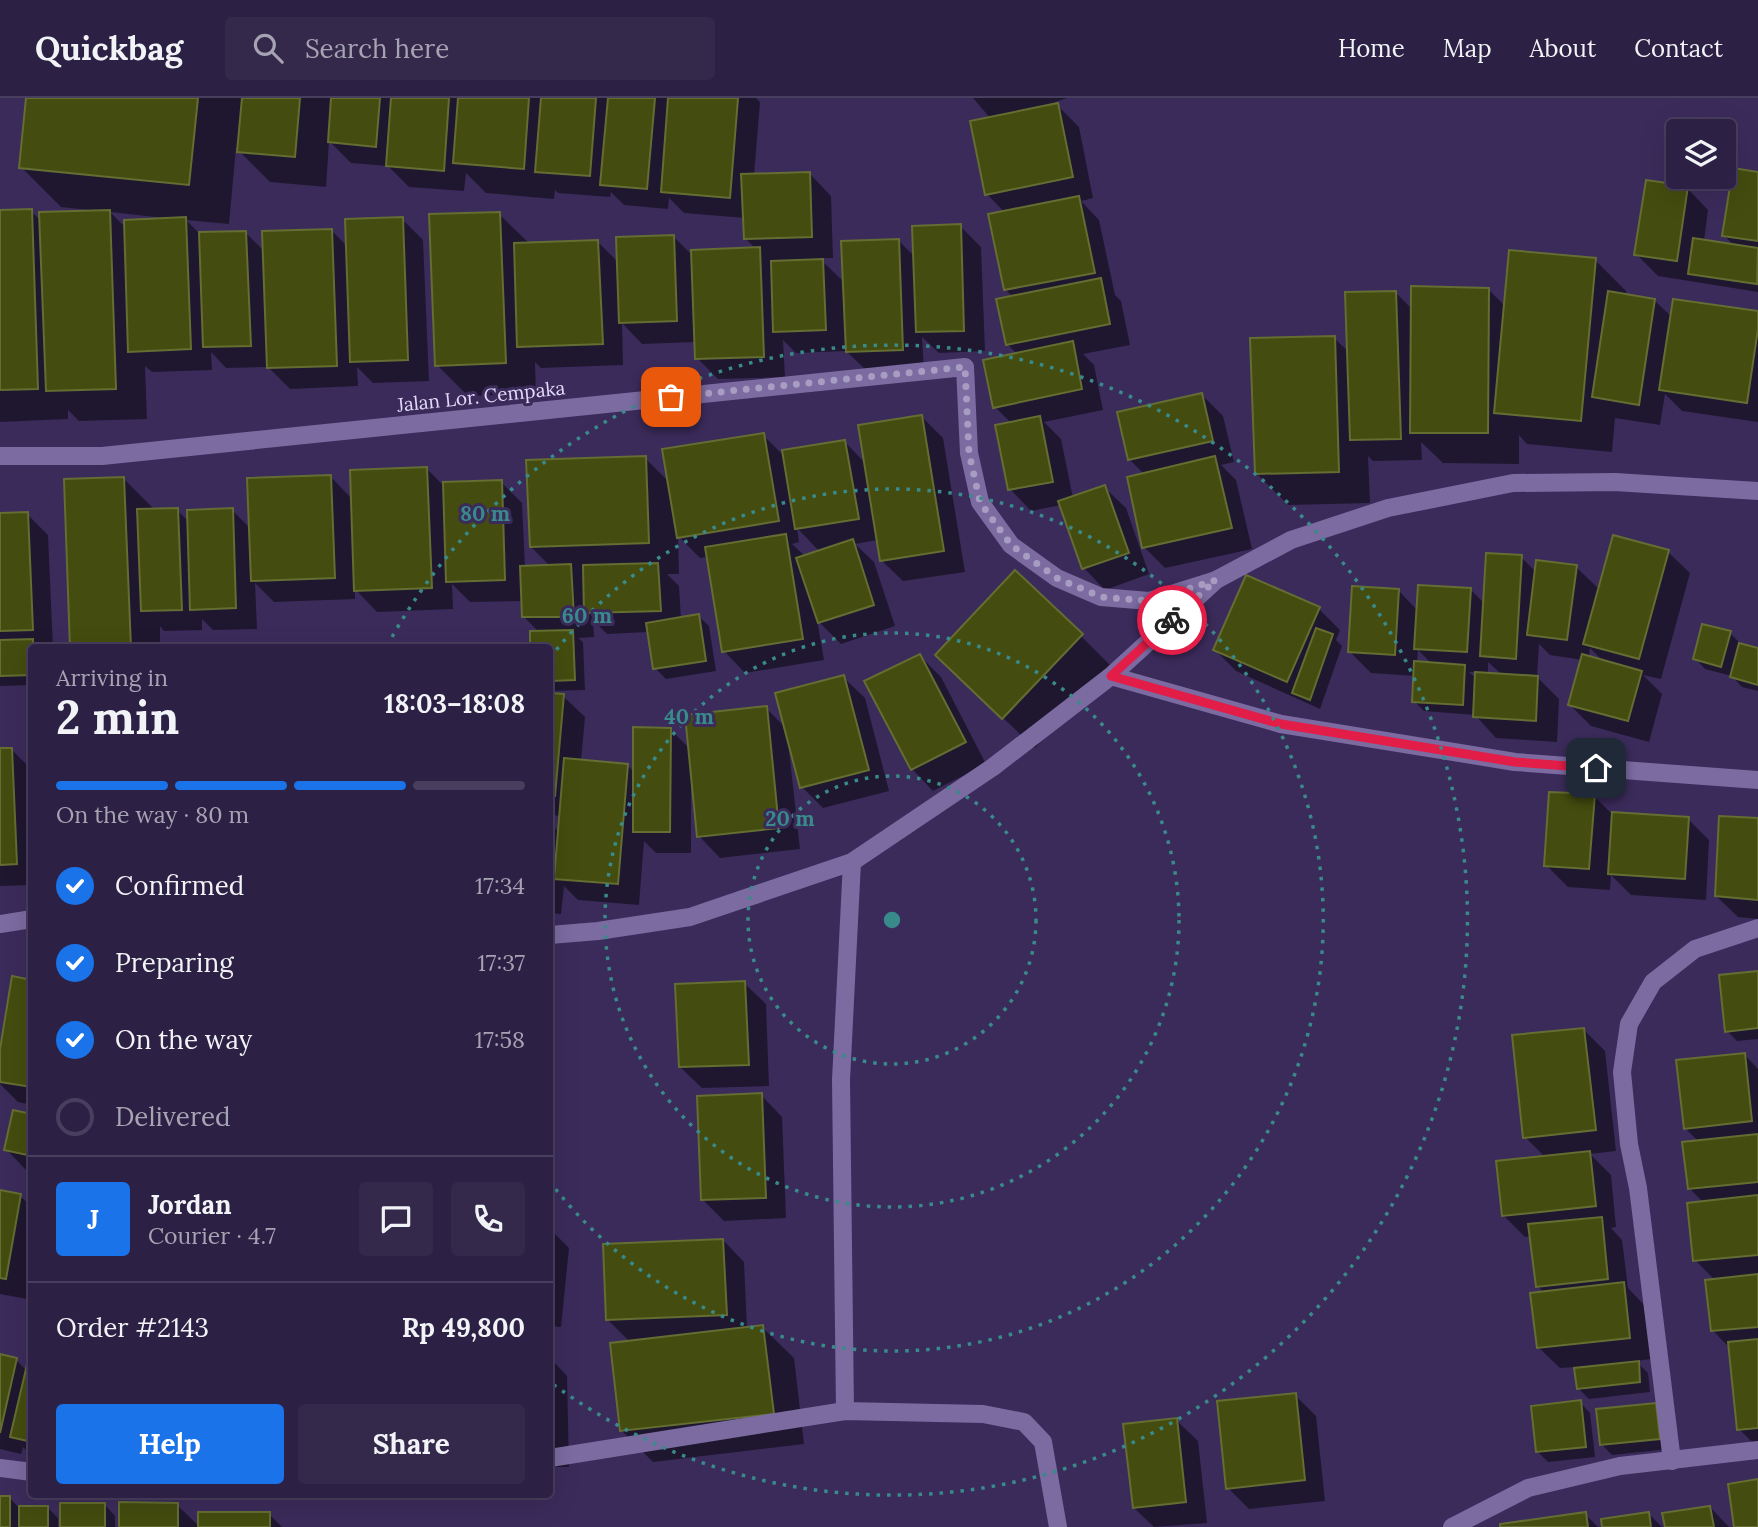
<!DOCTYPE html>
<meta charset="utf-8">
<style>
:root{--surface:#2c2044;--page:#34284b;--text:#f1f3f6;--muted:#a6a3b2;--line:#483e5d;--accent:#1a73e8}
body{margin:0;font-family:Lora,serif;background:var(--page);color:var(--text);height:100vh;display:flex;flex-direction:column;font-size:26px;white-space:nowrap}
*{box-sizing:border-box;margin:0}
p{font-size:23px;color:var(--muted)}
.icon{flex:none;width:38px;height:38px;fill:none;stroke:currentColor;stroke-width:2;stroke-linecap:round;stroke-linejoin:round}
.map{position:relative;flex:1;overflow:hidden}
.panel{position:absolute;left:28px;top:546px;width:525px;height:854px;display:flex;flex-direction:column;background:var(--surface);border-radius:7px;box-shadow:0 7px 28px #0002,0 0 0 2px var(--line)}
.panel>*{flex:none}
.controls{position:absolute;left:1666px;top:21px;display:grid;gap:14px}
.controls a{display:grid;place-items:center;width:70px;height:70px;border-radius:7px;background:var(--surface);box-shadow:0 7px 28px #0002,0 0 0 2px var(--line);font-size:35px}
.pin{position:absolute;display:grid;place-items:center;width:60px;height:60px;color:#fff;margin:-30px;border-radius:14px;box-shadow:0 4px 10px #0006}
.courier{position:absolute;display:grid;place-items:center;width:70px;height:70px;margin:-35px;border:5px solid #e11d48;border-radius:50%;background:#fff;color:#222;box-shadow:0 2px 9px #0007}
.overview em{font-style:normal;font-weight:700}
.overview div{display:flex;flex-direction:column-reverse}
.overview{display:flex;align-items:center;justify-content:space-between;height:119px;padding:0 28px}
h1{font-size:46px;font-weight:700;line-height:52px}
.bar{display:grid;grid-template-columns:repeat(4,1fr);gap:10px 7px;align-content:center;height:84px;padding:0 28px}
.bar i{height:9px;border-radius:5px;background:var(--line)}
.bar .on{background:var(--accent)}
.bar p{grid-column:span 4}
.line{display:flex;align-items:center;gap:18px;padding:0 28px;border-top:2px solid var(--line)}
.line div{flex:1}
.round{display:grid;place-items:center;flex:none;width:74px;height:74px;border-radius:7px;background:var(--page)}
ol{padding:0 28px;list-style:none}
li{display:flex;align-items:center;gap:21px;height:77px}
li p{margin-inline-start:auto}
li .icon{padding:7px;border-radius:50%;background:var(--accent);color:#fff;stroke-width:4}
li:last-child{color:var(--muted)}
li i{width:38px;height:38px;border:4px solid var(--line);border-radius:50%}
.button{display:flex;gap:14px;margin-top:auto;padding:14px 28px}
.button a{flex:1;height:80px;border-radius:7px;background:var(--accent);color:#fff;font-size:28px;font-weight:700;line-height:80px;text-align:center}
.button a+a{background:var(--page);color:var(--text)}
header{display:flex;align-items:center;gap:42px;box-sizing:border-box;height:98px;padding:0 35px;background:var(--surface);border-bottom:2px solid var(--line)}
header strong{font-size:33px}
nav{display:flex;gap:38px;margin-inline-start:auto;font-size:24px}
.search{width:490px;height:63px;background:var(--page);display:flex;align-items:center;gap:18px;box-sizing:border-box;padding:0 24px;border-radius:7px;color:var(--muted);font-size:26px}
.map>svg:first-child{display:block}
.shadow{fill:#0007;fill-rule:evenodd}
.building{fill:#444c0f;stroke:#646d32;stroke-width:2}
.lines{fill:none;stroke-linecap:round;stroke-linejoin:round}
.minor{stroke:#7b6ba1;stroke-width:18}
.done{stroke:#a79cc1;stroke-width:7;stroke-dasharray:0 12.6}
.route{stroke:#e11d48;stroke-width:9}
.ring{fill:none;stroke:#398a8a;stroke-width:3.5;stroke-dasharray:3.5 7}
.labels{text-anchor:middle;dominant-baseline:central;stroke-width:6;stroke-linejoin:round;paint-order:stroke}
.street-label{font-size:19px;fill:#e1d9f8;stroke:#3b2b5b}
.centre{fill:#398a8a;stroke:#3b2b5b;stroke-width:3.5}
.ring-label{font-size:21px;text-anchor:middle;font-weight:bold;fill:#398a8a;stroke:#3b2b5b;stroke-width:6;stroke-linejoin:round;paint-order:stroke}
</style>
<header>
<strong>Quickbag</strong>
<div class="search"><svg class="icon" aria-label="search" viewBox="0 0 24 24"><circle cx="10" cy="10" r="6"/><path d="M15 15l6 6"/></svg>Search here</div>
<nav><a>Home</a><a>Map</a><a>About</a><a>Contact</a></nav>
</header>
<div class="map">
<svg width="1758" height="1429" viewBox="0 0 1758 1429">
<rect width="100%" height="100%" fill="#3b2b5b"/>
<g class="shadow">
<path d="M28,0H756L760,4L754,78L810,76L831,98L833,160H819L845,185L899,143L915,159L960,128L981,149L985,253L939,255L922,239L924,273L869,275L846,253L796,255L783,242L785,279L718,281L697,260L696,244L642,246L622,225L623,267L541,270L535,264L536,296L468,298L437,267L499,116L530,146L598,144L619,165L674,139L693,158L756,151L746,141L745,120L684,115L669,100L668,111L624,107L611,94L610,99L558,95L555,92L554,101L486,95L466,75L464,93L409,89L388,68L351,65L329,43L326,89L270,84L236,50L229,126L186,122L200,136L245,134L265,154L332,133L348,149L402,121L423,142L429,283L373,285L357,269L358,288L290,291L268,269L226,270L211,254L212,272L152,274L145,268L147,321L79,323L68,312V321L0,324V114L31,113L41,123L89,114V112L61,109L21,69ZM110,114L165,120V122L126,130Z"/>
<path d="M973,0H1067L1047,7L1048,9L1057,7L1079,29L1093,100L1081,103L1099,122L1115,197L1121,203L1130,247L1083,256L1094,267L1103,312L1044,324L1061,341L1073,400L1104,389L1126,410L1149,476L1105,492L1084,470L1061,407L1031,413L1010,391L1011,325L995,309L1017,256L1007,246L1013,199L1006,192L1005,115L987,96L991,21Z"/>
<path d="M1758,75V194L1658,178L1636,156L1687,90L1708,112L1704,143L1734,148L1724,137Z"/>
<path d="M1595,162L1626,193V198L1654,202L1672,219L1758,215V324L1682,313L1665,296L1660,327L1615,320L1612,354L1527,346L1519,337V366L1443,365L1421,344L1422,362L1373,363L1368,358L1370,405L1288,407L1257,376L1334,240L1349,254L1396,195L1413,212L1488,191L1506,209Z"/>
<path d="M1202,297L1223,318L1234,364L1221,367L1236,382L1252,451L1165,470L1144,449V376L1130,362L1119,316Z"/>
<path d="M922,319L943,340L965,474L903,483L881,462L878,442L855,446L874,464L895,528L841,546L817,522L824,562L745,575L724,553L708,459L700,460L678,438L679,476H667L679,488L681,521L698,518L709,528L716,573L666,581L655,570L649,534L607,536L593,522L594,539L578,540L583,544L585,592L550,593V550L540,535L524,519L523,503L470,504L452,486L453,511L377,514L355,491V501L274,504L255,485L257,531L213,532L202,521V532L164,533L160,528V550H72L124,381L155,412H177L189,424L232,412L251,431L331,379L352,401L427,371L445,389L501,384L522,405L525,470L551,469L531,449L645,360L669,384L763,337L785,359L845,344L865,365ZM797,430L820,454L805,458L792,446L799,444Z"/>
<path d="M27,416L48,437L53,550H32V587L0,588V417Z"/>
<path d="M1668,454L1690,475L1661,581L1643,577L1662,596L1649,644L1591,628L1570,607L1583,562L1550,557L1539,546L1537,579L1559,601L1557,644L1496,640L1475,617L1424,613L1414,603L1415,578L1371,575L1349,553L1399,493L1418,513L1470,491L1485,506L1521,459L1536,474L1576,469L1600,492ZM1590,550L1604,564L1589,560ZM1418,552L1432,566L1417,565ZM1488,564L1502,577H1488ZM1469,574H1477V581Z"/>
<path d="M1319,511L1340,532L1336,542L1342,548L1320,611L1236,573L1215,552Z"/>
<path d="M1730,535L1740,545L1758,552V593L1742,589L1732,578L1705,571L1695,560Z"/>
<path d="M1081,538L1112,569L1035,650L969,588Z"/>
<path d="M920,558L941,579L986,666L933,693L912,671Z"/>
<path d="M843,579L865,600L889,693L823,710L802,689L792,651L789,652L800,751L720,760L699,738L694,689H691V755H656L644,743L639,807L578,802L564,788L561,816L550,815V725L560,735L561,718L550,717V597L563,598L585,619L581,663L627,667L635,675L670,631L690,651L766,610L786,630Z"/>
<path d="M0,652H12L32,672V787L0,788Z"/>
<path d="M1594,698L1612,716L1688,721L1709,742L1706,802L1631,797L1611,777L1610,792L1568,789L1546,767Z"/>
<path d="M1758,722V821L1738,819L1716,798Z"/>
<path d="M1758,875V941L1737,943L1727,933Z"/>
<path d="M32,883V1007L18,1004L0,986V962Z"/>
<path d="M744,885L766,906L769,988L702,990L680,969Z"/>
<path d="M1584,932L1605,953L1616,1053L1590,1056L1611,1077L1616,1129L1611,1130L1622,1142L1628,1190L1645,1208L1651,1261L1636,1263L1648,1275L1650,1294L1589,1301L1578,1290L1576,1269L1560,1270L1538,1249L1544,1195L1538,1188L1532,1138L1525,1139L1503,1117L1546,1060L1525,1039Z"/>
<path d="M1744,956L1758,971V1350L1739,1331L1730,1250L1713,1233L1715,1182L1695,1162L1704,1105L1689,1090L1699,1044L1685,1030Z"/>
<path d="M761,997L782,1019L786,1120L724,1123L702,1101Z"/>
<path d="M32,1017V1074L27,1073L6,1051Z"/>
<path d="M0,1094L20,1098L32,1109V1183L27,1201L0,1196Z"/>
<path d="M550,1131L569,1150L561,1229L550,1228Z"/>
<path d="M723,1142L744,1164L747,1230L762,1229L794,1260L804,1346L653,1364L622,1333L630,1244L607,1221Z"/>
<path d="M0,1258L16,1262L28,1274L32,1258V1357L23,1349L21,1356L0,1351Z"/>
<path d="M550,1260L567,1278L569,1369H550Z"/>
<path d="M1295,1297L1316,1318L1325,1403L1249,1411L1228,1390Z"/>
<path d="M1580,1304L1590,1315L1595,1359L1548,1364L1537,1353Z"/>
<path d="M1655,1307L1665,1318L1669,1351L1612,1357L1602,1347Z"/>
<path d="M1176,1322L1198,1343L1207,1425L1154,1429L1134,1410Z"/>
<path d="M0,1399H9L19,1410L47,1409L58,1420V1429H0Z"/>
<path d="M105,1407L115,1418V1429H62Z"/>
<path d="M177,1407L200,1429H121Z"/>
<path d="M1710,1409L1729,1429H1666Z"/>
<path d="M269,1416L282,1429H200Z"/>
<path d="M1585,1416L1598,1429H1502Z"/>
<path d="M1649,1416L1662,1429H1604Z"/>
</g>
<g class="building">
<path d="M26,0H198L189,87L19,70Z"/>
<path d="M242,0H300L295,59L237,54Z"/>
<path d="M331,0H380L376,49L328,44Z"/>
<path d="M391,0H449L444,73L386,68Z"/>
<path d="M458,0H529L524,71L453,65Z"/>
<path d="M541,0H596L590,78L535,74Z"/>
<path d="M608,0H655L647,91L600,87Z"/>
<path d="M668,0H738L730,100L661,94Z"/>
<path d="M1058,5L1073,79L985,97L970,23Z"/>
<path d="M1733,70L1758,74V143L1722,138Z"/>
<path d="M810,74L812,139L744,141L741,76Z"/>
<path d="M1646,82L1688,88L1677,163L1634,157Z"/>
<path d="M1079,98L1095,175L1004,192L988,116Z"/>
<path d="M32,111L38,291L0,292V112Z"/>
<path d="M110,112L116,291L46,293L39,114Z"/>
<path d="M500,114L506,265L435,268L429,116Z"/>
<path d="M186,119L191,251L128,254L124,122Z"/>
<path d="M403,119L408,262L350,264L345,121Z"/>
<path d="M961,126L964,233L916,234L912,128Z"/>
<path d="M332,131L337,268L267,270L262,133Z"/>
<path d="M246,133L251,248L203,249L199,134Z"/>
<path d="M674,137L677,223L619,225L616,139Z"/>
<path d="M1693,140L1758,150L1757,186L1688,176Z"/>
<path d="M899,141L903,252L846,254L841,143Z"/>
<path d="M598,142L603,246L517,249L514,145Z"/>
<path d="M760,149L764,259L695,261L691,152Z"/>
<path d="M1509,152L1596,160L1581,323L1494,315Z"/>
<path d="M823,161L826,232L773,234L771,163Z"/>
<path d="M1101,180L1110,226L1006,247L996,201Z"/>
<path d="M1411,188L1489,190L1488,335H1410Z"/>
<path d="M1396,193L1401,341L1350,342L1345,194Z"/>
<path d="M1608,193L1655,201L1639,307L1592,299Z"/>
<path d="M1673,201L1758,213V231L1747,305L1659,292Z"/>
<path d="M1335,238L1339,374L1255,376L1250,240Z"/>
<path d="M1073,243L1082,291L993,310L983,262Z"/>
<path d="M1202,295L1213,343L1128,362L1117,314Z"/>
<path d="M922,317L944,453L880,463L858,327Z"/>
<path d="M1040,318L1053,384L1008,392L995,327Z"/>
<path d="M764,335L779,423L677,440L662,351Z"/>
<path d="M845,342L859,421L795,431L782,352Z"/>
<path d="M646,358L649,445L530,449L526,362Z"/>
<path d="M1215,358L1232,430L1142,450L1127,379Z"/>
<path d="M427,369L432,490L354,493L350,372Z"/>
<path d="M331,377L335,480L251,483L247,380Z"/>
<path d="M124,379L131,550H70L64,381Z"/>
<path d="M502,382L505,482L446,484L443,384Z"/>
<path d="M1105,387L1129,455L1082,471L1058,403Z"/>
<path d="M178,410L182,512L141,513L137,411Z"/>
<path d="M233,410L236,510L190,512L187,412Z"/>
<path d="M28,414L33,532L0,533V415Z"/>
<path d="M786,436L803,541L722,554L705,449Z"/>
<path d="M1613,437L1669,452L1639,561L1583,546Z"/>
<path d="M853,441L874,507L818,525L796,460Z"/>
<path d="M1486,455L1522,457L1516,561L1480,558Z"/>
<path d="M1536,462L1577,467L1567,542L1527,537Z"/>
<path d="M658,465L661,513L584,515L583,467Z"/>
<path d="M571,466L574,519H522L520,468Z"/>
<path d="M1015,472L1083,536L1002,621L935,557Z"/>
<path d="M1246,477L1320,509L1287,584L1213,552Z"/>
<path d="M1418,487L1471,490L1467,554L1414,551Z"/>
<path d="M1352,488L1399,491L1395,557L1348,554Z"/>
<path d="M699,516L706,563L653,571L646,525Z"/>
<path d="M1702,526L1731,533L1721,569L1693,561Z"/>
<path d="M1316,530L1333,536L1310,602L1292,595Z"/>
<path d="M573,532L575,582L550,583V550H530V533Z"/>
<path d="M33,541L32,577L0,578V542Z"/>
<path d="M1739,545L1758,550V587L1730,579Z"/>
<path d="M920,556L966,644L911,672L864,583Z"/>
<path d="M1582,556L1642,573L1628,623L1568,607Z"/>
<path d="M1414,563L1465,567L1463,607L1412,604Z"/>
<path d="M1475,574L1538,578L1536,623L1473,619Z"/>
<path d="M844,577L869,672L800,690L775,595Z"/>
<path d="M550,595L564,596L555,698H550Z"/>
<path d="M767,608L779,730L697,739L685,617Z"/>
<path d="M633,629L671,630L670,734H633Z"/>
<path d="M0,650H12L17,766L0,767Z"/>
<path d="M564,660L628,666L618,786L554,781Z"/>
<path d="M1549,694L1595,696L1589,771L1544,768Z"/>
<path d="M1612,714L1689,719L1685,781L1608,776Z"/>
<path d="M1719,718L1758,720V802L1715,798Z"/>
<path d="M1758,873V930L1725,934L1719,877Z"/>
<path d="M12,878L32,882V989L0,984V951Z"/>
<path d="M745,883L749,967L679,969L675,886Z"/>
<path d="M1584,930L1596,1032L1523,1040L1512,937Z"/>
<path d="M1745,955L1752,1023L1684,1031L1676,962Z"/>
<path d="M762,995L766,1100L701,1102L697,998Z"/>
<path d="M13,1012L32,1016V1058L4,1052Z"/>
<path d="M1758,1036V1084L1688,1091L1682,1044Z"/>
<path d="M1590,1053L1596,1108L1502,1118L1496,1063Z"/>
<path d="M0,1092L21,1096L6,1181L0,1180Z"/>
<path d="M1758,1097V1157L1693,1163L1687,1105Z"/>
<path d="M1602,1119L1608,1181L1536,1189L1528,1126Z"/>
<path d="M723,1141L727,1217L606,1222L603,1146Z"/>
<path d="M1758,1176V1229L1711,1233L1705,1182Z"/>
<path d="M1624,1184L1630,1240L1537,1250L1530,1195Z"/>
<path d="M763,1227L774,1316L620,1333L610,1245Z"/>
<path d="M1758,1241V1330L1737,1332L1728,1244Z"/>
<path d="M30,1254L32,1255V1344L10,1339Z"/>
<path d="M0,1256L17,1260L0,1335Z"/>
<path d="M1639,1263L1640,1284L1577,1291L1574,1270Z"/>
<path d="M1296,1295L1305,1382L1226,1391L1217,1303Z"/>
<path d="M1581,1302L1586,1349L1536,1354L1531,1308Z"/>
<path d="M1656,1305L1660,1341L1600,1347L1596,1311Z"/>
<path d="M1177,1320L1186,1404L1133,1410L1123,1326Z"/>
<path d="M1758,1381V1429H1734L1728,1386Z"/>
<rect x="0" y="1398" width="10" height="31"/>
<path d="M119,1404L178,1405V1429H119Z"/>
<rect x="60" y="1405" width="45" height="24"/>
<rect x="19" y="1408" width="29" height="21"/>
<path d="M1710,1408L1714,1429H1665L1662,1415Z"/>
<rect x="198" y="1414" width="72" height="15"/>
<path d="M1586,1414L1588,1429H1500V1426Z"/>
<path d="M1649,1414L1651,1429H1602L1601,1421Z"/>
</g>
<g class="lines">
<g class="minor">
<path d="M0,358H102L965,269L969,355L980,404L1011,447L1057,480L1101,499L1149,503L1216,482"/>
<path d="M1111,578L1281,626L1515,664L1758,682"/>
<path d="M0,826L32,821"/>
<path d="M550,837L598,833L690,819L852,764L993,669L1111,578L1216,482L1291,442L1388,410L1513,385L1615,384L1758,393"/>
<path d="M845,1313L841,982L852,764"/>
<path d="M550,1360L845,1313L983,1316L1024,1324L1043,1344L1058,1429"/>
<path d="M1672,1363L1638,1090L1629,1046L1622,974L1629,926L1653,884L1695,851L1758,830"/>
<path d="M0,1370L32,1374"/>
<path d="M1452,1429L1528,1390L1620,1368L1758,1352"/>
</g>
</g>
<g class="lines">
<path class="done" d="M671,299L965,269L969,355L980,404L1011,447L1057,480L1101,499L1149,503L1216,482L1172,522"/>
<path class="route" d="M1172,522L1111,578L1281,626L1515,664L1596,670"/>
</g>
<g class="ring">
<circle cx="892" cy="822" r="144"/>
<circle cx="892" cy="822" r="287"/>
<path d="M550 560A431 431 0 1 1 550 1084"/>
<path d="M387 548A575 575 0 1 1 550 1284"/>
</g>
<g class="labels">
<g class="street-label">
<text transform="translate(481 298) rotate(-6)">Jalan Lor. Cempaka</text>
</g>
</g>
<circle cx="892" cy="822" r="10" class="centre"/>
<g class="ring-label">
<text x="485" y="423">80 m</text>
<text x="587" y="525">60 m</text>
<text x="689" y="626">40 m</text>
<text x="790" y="728">20 m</text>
</g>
</svg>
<div class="controls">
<a><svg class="icon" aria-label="layers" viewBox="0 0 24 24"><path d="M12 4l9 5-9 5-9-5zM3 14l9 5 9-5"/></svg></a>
</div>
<div class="pin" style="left:671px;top:299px;background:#ea580c"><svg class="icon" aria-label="bag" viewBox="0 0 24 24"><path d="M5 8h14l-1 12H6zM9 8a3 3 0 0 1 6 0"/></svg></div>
<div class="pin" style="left:1596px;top:670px;background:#1f2937"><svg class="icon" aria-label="home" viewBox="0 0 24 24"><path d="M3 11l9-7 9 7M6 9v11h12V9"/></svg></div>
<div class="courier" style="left:1172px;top:522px"><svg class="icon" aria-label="bike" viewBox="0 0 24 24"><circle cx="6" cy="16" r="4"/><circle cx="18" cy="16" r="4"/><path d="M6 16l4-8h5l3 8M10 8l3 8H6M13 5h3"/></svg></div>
<section class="panel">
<div class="overview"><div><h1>2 min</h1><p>Arriving in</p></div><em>18:03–18:08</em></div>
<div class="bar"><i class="on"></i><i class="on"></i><i class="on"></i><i></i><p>On the way · 80 m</p></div>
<ol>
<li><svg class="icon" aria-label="check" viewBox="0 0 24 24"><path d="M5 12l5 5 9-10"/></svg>Confirmed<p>17:34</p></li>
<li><svg class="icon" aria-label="check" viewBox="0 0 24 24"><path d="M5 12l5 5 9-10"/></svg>Preparing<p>17:37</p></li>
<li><svg class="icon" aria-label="check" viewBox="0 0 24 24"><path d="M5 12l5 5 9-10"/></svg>On the way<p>17:58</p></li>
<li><i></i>Delivered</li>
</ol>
<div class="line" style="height:126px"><b class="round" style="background:var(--accent);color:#fff">J</b><div><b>Jordan</b><p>Courier · 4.7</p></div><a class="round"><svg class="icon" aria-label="chat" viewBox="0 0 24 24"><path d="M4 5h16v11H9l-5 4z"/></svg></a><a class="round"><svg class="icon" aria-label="phone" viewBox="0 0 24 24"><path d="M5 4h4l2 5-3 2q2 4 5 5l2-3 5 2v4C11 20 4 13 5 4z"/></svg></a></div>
<div class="line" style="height:91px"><div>Order #2143</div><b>Rp 49,800</b></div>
<div class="button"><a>Help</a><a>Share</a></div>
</section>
</div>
